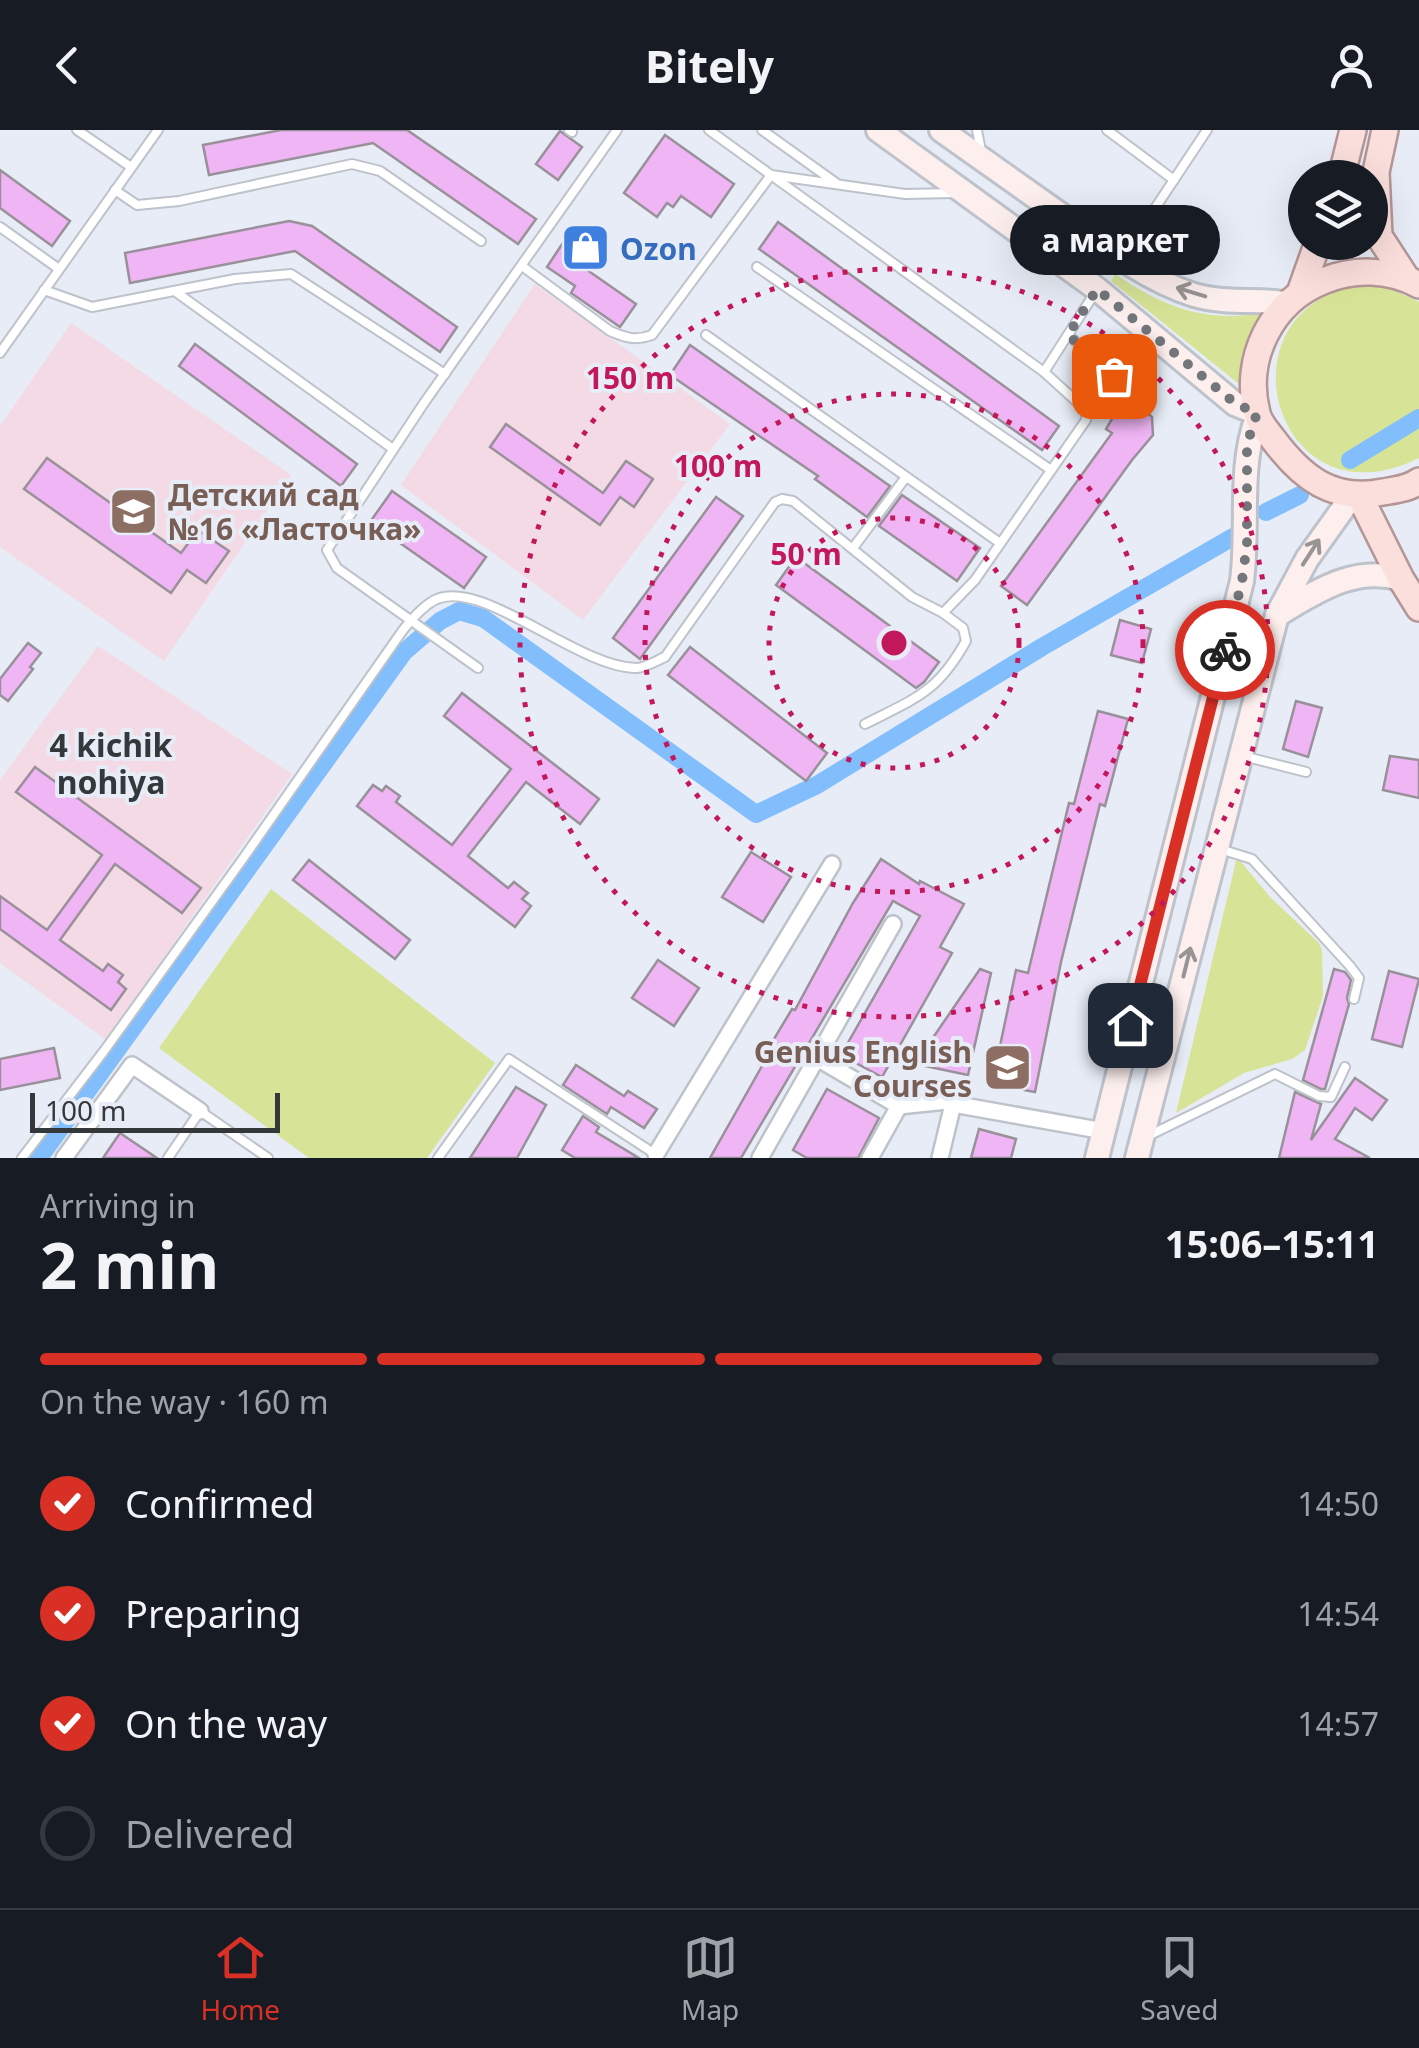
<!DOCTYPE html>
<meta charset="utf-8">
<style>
:root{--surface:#171b24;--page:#242831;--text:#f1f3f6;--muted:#9ea1a6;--line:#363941;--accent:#d93025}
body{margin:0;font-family:"Noto Sans",sans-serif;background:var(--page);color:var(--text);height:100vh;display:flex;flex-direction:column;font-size:38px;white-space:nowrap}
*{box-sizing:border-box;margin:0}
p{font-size:32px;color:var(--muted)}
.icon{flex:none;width:55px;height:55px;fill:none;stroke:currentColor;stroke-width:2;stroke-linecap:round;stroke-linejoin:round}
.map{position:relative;height:1028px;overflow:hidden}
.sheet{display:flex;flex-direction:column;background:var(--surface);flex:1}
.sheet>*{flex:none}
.buttons{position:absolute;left:1288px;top:30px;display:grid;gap:20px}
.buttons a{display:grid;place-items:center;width:100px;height:100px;border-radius:50%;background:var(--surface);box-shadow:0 10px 40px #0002;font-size:50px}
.scale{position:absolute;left:30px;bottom:25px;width:250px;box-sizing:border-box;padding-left:10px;border:5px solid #35383b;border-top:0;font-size:28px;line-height:35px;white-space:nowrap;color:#35383b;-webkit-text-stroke:8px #e7ecf6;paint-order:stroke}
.pin{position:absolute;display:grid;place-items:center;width:85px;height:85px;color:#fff;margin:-42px;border-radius:20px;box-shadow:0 5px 15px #0006}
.courier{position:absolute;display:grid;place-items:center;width:100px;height:100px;margin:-50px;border:8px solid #d93025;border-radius:50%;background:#fff;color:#222;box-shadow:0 2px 12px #0007}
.bubble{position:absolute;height:70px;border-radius:35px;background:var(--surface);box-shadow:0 10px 40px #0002;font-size:32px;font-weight:700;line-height:70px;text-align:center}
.summary em{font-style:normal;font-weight:700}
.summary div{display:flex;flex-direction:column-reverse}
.summary{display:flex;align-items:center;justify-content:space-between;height:170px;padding:0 40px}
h1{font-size:65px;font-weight:700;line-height:75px}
.bar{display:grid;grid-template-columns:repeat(4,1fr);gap:15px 10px;align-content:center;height:120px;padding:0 40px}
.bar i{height:12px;border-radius:8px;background:var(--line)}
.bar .active{background:var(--accent)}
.bar p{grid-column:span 4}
ol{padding:0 40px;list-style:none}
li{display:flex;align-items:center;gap:30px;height:110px}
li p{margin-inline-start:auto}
li .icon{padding:10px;border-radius:50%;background:var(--accent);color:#fff;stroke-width:4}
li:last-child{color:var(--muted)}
li i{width:55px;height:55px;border:5px solid var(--line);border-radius:50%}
header{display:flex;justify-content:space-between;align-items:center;height:130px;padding:0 40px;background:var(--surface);font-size:45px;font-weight:700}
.menu{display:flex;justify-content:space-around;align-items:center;height:140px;border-top:2px solid var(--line);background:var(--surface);font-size:28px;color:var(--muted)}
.menu a{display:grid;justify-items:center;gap:5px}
.menu .active{color:var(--accent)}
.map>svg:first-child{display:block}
.education{fill:#f3dae4}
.green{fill:#d7e396}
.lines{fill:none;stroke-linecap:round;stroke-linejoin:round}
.canal{stroke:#82befb;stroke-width:18}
.building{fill:#f0b5f4;stroke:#999199;stroke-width:2.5}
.lane-casing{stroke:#bdc2cb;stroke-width:12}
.street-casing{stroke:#bdc2cb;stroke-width:20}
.secondary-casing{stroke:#bdc2cb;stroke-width:28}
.primary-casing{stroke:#b49696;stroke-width:30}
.lane{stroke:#fff;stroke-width:8}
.street{stroke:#fff;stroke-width:15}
.secondary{stroke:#fdefee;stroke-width:22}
.primary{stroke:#fbdfdd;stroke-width:25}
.oneway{stroke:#999494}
.done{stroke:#73777c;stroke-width:10;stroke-dasharray:0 18}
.route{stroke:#d93025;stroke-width:12}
.ring{fill:none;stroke:#c2185b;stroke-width:5;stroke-dasharray:5 10}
.labels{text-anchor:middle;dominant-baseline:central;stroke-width:8;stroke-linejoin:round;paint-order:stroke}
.shop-label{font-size:30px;font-weight:bold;fill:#366cbe;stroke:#e7ecf6;text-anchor:start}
.education-label{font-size:30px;font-weight:bold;fill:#785e54;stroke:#e7ecf6;text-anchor:start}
.neighbourhood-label{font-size:32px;font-weight:bold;fill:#35383b;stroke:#e7ecf6}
.centre{fill:#c2185b;stroke:#e7ecf6;stroke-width:5}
.ring-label{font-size:30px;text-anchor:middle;font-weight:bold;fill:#c2185b;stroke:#e7ecf6;stroke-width:8;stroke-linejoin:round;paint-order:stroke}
</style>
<header><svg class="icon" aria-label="back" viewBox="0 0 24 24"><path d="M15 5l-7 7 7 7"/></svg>Bitely<svg class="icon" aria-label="person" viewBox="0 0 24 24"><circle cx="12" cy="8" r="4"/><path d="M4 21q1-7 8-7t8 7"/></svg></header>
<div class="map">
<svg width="1419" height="1028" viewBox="0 0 1419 1028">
<rect width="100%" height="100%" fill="#e7ecf6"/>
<g class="education">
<path d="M535,154L730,294L583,490L401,355Z"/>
<path d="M71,193L291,345L164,531L0,417V296Z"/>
<path d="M98,516L292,644L111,903L109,912L0,833V650Z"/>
</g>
<g class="green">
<path d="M1115,144C1164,177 1204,193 1263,183L1250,207L1239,254L1111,151Z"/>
<path d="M1367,154L1385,156L1419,172V328C1273,401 1211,173 1367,154Z"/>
<path d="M1237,727L1270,767L1319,813L1322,820L1323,866L1305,920L1292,929L1244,943L1176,983Z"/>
<path d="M271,759L495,933L427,1028H309L159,918Z"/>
</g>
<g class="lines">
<g class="canal">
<path d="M1350,330L1419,288"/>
<path d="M1266,382L1300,365"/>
<path d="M39,1028L404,522L440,491L459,481L483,488L756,684L817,655L1042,517L1233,407"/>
</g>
</g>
<g class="building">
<path d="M281,0H407L536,89L518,114L373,13L209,45L203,15Z"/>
<path d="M560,1L582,17L558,50L536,34Z"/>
<path d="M665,5L734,54L711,87L681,66L673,77L667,73L657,87L624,63Z"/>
<path d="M0,40L70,91L52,116L0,78Z"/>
<path d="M289,91L312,96L457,197L440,222L295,121L130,153L125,123Z"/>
<path d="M778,92L1059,296L1042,320L759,119Z"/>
<path d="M572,99L595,114L580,135L636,174L620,197L571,163L575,156L547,137Z"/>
<path d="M195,214L357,334L341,356L179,236Z"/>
<path d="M690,215L890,356L867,387L815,349L818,346L670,245Z"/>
<path d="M1120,275L1142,278L1152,287L1153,305L1132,330L1027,475L1001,456L1112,303L1106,299Z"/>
<path d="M506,294L603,363L626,331L653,349L634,377L620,367L600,395L490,317Z"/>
<path d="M47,328L181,423L198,400L229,421L206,453L187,440L171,463L24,359Z"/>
<path d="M392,361L486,427L464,458L370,392Z"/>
<path d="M902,365L980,418L957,451L879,396Z"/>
<path d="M716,367L743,386L640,529L613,508Z"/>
<path d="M796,427L939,532L924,552L916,558L776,455Z"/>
<path d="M1120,490L1151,499L1142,533L1111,525Z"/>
<path d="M28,513L41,523L30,537L33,539L8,571L0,565V549Z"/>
<path d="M690,517L827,623L806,651L668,545Z"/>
<path d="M462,563L599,669L580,694L526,652L468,726L508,758L514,752L528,763L522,769L531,776L515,797L357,676L373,655L382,661L386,656L400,666L396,672L452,715L511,639L444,586Z"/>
<path d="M1296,571L1322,578L1308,627L1283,619Z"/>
<path d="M1098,581L1128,589L1105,676L1100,674L1061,832L1035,962L992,954L1016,840L1028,843L1069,673L1074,674Z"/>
<path d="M1390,626L1419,630V668L1383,660Z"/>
<path d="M35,637L201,758L182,783L115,734L60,810L103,841L108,834L123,845L118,852L126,859L111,880L0,799V766L47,800L102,725L16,662Z"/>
<path d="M751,722L791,747L763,792L722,767Z"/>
<path d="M881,729L919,754L920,751L964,774L940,817L952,823L882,947L841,925L920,786L893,771L741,1028H710L762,936L759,934L792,879L795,880L853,773Z"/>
<path d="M309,730L410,810L395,829L293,750Z"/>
<path d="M658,830L699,858L674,896L632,868Z"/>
<path d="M980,839L991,843L968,945L915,934Z"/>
<path d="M1334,839L1345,842L1351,850L1347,868L1349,874L1325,959H1321L1303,950Z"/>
<path d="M1389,841L1419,849L1402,917L1372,909Z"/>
<path d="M54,918L60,948L0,960V929Z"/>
<path d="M576,935L624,966L628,961L657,979L644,998L611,977L607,984L563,955Z"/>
<path d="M1355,948L1387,970L1372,990L1355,978L1335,1009L1370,1028H1279L1295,962L1321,974L1311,1010Z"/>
<path d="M516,957L546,975L517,1028H470Z"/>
<path d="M827,959L879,988L858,1028H807L793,1020Z"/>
<path d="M583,986L599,997L596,1002L639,1028H575L562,1020Z"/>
<path d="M979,999L1016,1009L1011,1028H971Z"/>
<path d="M120,1003L157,1028H103Z"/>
</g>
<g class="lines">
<defs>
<g id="lane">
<path d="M77,0L131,37"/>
<path d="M569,0L572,2"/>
<path d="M709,0L771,45L905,64L954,63"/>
<path d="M762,0L836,53"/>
<path d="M977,0L981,21"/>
<path d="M1107,0L1174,50"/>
<path d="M115,60L137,75L179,71L352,34L380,41L481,111"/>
<path d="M0,97L59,139"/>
<path d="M1124,125L1207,0"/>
<path d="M522,136L610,201C626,208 636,211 652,205L771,45L1044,242L1096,161"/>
<path d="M757,137L1051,340"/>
<path d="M44,160L92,177L235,149L291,144L445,244"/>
<path d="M176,162L393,319"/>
<path d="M706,205L1000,413"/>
<path d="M1068,205L1132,260"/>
<path d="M0,223L158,0"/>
<path d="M853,418L906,347"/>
<path d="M478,538L337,438L327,420L424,273L617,0"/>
<path d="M865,594C916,568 937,563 966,511L963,498L943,483"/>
<path d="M1243,626L1306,642"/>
<path d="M1220,719L1252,729L1350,836L1359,848L1354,869"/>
<path d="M1150,1005L1275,944L1319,966L1331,967L1345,937"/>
<path d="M22,1028L104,921L242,730L403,500C411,490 425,474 437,469C484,449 578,538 637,538C646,537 656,531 665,527L775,372L782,369L793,371L912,467L943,483L975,450L1086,290L1087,281L1044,242"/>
<path d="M168,1028L200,981L268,1028"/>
<path d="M438,1028L509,929L655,1024"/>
</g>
<g id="street">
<path d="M817,928L899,976L947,971L953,974"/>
<path d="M656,1024L832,734"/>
<path d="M64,1028L132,935L200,981"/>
<path d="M760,1028L893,794"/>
<path d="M870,1028L899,976"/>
<path d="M940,1028L953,974L1104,1001"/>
</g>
<g id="secondary">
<path d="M878,0L1097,159L1235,274L1257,283"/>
<path d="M941,0C983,30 1025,60 1068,90C1107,119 1147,150 1194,165C1225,174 1256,169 1287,173"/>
<path d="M1277,485C1316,462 1354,435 1401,449"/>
<path d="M1097,1028L1242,451C1249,397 1238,338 1257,287"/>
<path d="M1137,1028L1277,485L1307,429L1352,366"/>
</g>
<g id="primary">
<path d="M1385,0L1376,42L1379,106L1407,149"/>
<path d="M1341,48L1353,0"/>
<path d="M1419,155C1389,139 1354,138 1323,151C1271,172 1243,229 1257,283C1259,293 1267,301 1273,309C1302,348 1333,372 1383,362C1395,360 1408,359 1419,351"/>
<path d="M1301,160L1318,112"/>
<path d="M1360,367L1401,449L1419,478"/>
</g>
</defs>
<use href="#lane" class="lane-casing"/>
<use href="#street" class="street-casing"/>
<use href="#secondary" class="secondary-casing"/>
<use href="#primary" class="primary-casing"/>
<use href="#lane" class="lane"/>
<use href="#street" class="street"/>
<use href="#secondary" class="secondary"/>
<use href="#primary" class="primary"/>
</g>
<defs><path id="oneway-shaft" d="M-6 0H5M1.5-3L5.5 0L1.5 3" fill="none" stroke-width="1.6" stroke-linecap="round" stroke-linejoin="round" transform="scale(2.5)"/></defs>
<g class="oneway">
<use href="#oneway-shaft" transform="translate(1191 162) rotate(-163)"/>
<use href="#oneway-shaft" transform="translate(1311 422) rotate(-57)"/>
<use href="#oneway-shaft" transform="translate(1187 832) rotate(-76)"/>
</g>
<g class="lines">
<path class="done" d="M1114,246L1068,205L1097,159L1236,274L1257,283L1247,314V414L1242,451L1225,520"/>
<path class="route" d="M1130,895L1225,520"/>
</g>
<g class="ring">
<circle cx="894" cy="513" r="125"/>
<circle cx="894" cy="513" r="249"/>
<circle cx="894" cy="513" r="374"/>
</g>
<defs>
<symbol id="shop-square" viewBox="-11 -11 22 22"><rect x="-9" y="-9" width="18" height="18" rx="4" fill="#3f7fe0" stroke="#e7ecf6"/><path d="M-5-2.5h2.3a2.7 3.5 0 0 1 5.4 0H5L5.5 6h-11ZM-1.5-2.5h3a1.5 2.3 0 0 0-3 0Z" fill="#fff"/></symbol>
<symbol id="school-square" viewBox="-11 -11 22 22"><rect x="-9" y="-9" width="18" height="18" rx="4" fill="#8d6e63" stroke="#e7ecf6"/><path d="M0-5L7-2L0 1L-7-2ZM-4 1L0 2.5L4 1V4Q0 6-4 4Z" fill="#fff"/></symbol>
</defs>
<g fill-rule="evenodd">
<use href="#shop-square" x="558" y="90" width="55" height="55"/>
<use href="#school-square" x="106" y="354" width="55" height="55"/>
<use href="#school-square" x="980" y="910" width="55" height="55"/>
</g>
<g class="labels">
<g class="shop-label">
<text x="620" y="118">Ozon</text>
</g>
<g class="education-label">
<text x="168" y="364">Детский сад<tspan x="168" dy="34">№16 «Ласточка»</tspan></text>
<text x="972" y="921" text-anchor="end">Genius English<tspan x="972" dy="34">Courses</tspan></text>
</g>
<g class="neighbourhood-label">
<text x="111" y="614">4 kichik<tspan x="111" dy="37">nohiya</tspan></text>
</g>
</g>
<circle cx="894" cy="513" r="15" class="centre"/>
<g class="ring-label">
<text x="630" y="259">150 m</text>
<text x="718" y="347">100 m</text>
<text x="806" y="435">50 m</text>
</g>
</svg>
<div class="buttons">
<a><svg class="icon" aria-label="layers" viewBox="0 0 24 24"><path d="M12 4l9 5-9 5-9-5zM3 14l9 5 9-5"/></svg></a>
</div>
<div class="scale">100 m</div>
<div class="pin" style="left:1114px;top:246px;background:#ea580c"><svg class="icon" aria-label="bag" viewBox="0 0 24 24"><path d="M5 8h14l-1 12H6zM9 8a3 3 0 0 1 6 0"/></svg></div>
<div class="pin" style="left:1130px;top:895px;background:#1f2937"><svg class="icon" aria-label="home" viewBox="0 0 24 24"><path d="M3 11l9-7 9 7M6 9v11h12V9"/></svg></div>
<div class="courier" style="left:1225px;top:520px"><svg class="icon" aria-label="bike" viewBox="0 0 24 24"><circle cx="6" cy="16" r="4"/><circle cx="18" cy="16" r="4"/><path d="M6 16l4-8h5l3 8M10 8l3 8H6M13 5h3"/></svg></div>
<div class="bubble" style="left:1010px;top:75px;width:210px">а маркет</div>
</div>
<section class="sheet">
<div class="summary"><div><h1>2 min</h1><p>Arriving in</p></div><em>15:06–15:11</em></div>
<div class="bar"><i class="active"></i><i class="active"></i><i class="active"></i><i></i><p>On the way · 160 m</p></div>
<ol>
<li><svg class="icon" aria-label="check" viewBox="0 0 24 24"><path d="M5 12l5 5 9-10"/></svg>Confirmed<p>14:50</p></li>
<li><svg class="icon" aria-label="check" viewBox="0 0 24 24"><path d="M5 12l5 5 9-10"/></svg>Preparing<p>14:54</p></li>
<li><svg class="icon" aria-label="check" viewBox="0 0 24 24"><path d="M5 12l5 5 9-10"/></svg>On the way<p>14:57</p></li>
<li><i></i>Delivered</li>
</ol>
</section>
<nav class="menu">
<a class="active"><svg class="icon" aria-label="home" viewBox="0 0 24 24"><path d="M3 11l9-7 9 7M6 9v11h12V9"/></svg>Home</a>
<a><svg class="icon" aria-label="map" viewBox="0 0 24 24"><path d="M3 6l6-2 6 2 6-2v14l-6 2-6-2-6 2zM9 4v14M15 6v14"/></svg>Map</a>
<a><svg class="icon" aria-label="saved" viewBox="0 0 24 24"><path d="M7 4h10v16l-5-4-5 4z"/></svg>Saved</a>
</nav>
